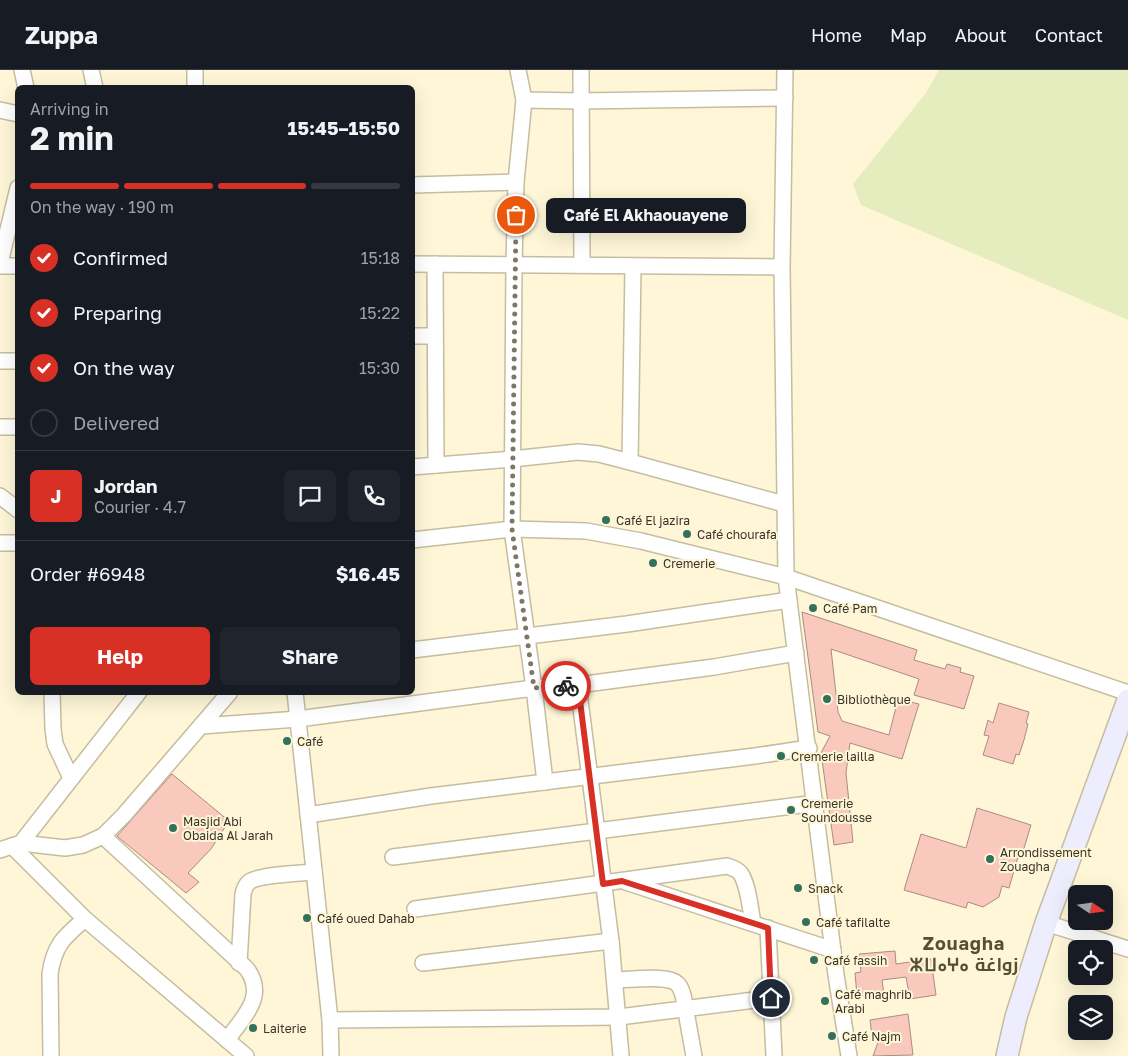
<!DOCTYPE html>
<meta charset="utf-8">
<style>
:root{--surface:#171b24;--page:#20242c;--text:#f1f3f6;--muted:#9ea1a6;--line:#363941;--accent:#d93025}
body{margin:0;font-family:"Golos Text",Cairo,"Noto Sans Tifinagh",sans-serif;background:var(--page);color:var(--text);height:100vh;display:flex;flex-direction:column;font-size:19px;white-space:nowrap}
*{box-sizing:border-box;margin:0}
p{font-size:16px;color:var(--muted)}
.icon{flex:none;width:28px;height:28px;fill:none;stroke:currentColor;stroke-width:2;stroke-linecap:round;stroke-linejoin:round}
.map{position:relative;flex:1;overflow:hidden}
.panel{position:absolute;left:15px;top:15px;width:400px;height:610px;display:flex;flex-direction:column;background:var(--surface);border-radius:8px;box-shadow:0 5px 20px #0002}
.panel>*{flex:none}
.needle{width:32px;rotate:103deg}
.buttons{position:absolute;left:1068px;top:815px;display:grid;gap:10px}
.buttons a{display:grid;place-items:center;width:45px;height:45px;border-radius:8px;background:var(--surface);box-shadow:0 5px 20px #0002;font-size:25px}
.pin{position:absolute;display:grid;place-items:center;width:42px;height:42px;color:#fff;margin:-21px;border:2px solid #fff;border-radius:50%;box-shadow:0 1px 5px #0007}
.courier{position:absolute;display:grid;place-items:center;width:50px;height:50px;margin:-25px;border:4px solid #d93025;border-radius:50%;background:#fff;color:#222;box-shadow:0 1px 6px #0007}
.bubble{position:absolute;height:35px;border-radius:8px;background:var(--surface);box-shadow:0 5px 20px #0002;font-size:16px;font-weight:700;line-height:35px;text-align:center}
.head em{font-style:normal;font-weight:700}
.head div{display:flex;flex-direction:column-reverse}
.head{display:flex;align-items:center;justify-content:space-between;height:85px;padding:0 15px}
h1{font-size:32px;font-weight:700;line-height:38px}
.bar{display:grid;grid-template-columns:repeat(4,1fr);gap:8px 5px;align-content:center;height:60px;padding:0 15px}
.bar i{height:6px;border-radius:4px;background:var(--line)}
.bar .active{background:var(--accent)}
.bar p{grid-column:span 4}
.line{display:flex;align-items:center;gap:12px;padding:0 15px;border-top:1px solid var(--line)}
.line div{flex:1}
.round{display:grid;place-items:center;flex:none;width:52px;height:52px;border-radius:8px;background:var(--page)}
ol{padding:0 15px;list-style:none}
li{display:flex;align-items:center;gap:15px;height:55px}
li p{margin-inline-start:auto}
li .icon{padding:5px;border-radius:50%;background:var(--accent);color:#fff;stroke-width:4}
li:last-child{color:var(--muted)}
li i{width:28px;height:28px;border:2px solid var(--line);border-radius:50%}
.primary-button{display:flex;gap:10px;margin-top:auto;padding:10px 15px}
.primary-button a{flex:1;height:58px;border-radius:8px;background:var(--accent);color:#fff;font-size:20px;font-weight:700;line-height:58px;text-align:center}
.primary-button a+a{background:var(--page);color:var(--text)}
header{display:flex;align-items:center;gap:30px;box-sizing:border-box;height:70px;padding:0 25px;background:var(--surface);border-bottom:1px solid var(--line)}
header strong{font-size:24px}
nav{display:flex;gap:28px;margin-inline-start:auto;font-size:18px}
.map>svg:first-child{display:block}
.green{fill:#e5edbe}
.building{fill:#f9c9be;stroke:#ac8b84}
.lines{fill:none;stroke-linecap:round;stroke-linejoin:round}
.street-casing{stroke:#c5bda0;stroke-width:18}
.secondary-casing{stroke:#c5bda0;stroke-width:24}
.street{stroke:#fff;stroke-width:15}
.secondary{stroke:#eeedfe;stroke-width:21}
.done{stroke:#7d7765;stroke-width:5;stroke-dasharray:0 9}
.route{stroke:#d93025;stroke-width:6}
.poi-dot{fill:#33715d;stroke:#fef6d7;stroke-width:2}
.labels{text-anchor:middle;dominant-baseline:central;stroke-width:4;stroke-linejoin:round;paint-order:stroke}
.poi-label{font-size:12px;fill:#373328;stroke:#fef6d7;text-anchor:start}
.district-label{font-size:18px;font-weight:bold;letter-spacing:1px;fill:#574f35;stroke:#fef6d7}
</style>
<header>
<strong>Zuppa</strong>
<nav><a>Home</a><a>Map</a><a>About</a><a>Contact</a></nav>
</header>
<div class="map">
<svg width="1128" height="986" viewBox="0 0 1128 986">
<rect width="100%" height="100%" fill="#fef6d7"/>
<path class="green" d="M939,0H1128V250L861,135L853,114L926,23Z"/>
<g class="building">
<path d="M802,542L917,580L914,590L945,599L947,594L961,598L960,602L974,606L964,639L914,625L919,609L831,579L838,642L842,651L889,665L898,629L919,634L902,689L850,673L846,703L853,772L834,775L821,683L830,666L818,662Z"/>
<path d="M999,633L1029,642L1026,653L1028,654L1024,670L1019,685L1016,684L1013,694L983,685L989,666L984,665L988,650L993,653Z"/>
<path d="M172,704L229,751L211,779L188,803L199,812L186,823L117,766Z"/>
<path d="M977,738L1031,755L1021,788L1018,787L1009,818L1002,816L999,827L983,837L968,832L966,838L904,820L921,764L966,778Z"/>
<path d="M895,881L896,894L931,889L936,925L910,929L906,907L882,910L884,924L857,926L855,903L861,902L859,884Z"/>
<path d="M908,944L913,985L873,986L881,964L872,965L870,950Z"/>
</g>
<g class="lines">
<defs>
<g id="street">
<path d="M22,0L26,18"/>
<path d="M91,0L95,18"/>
<path d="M518,0L524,30L516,112L514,195L512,459L534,618L545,712"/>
<path d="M581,0L582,195"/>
<path d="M785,0L782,197L786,507L836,905L849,986"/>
<path d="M195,18V0"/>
<path d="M524,30L580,31L785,28"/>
<path d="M0,40L18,44"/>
<path d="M412,115L516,112"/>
<path d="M0,193L18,118"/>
<path d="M412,194C536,194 659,197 782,197"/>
<path d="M435,194L436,395"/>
<path d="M0,196H18"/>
<path d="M412,266H435"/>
<path d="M0,291H18"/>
<path d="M0,357H18"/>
<path d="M630,392L633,197"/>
<path d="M412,397L512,389L578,382L599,384L630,392L784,434"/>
<path d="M0,426L18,440"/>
<path d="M412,470L512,459L586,461L641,471L786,507L1128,623"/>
<path d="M0,473H18"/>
<path d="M412,580L627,554L789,530"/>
<path d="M578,615L611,871L621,986"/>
<path d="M52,622L53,659L55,674L71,708"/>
<path d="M295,622L330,950L331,986"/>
<path d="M201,656L298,649L534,618L578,615L714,597L796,583"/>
<path d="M308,745L431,726L755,686L809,678"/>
<path d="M103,766L247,899C267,927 243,947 227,970"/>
<path d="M21,773L65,778L83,775L103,766L124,745L230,622"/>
<path d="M12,776L85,849L246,986"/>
<path d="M0,780L21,773L139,622"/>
<path d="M393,787L816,733"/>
<path d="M626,812L833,880"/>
<path d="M415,839L727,796C732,798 738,799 741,804C749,818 750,838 753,853"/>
<path d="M1046,853L1128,879"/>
<path d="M768,858L774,986"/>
<path d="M239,893L243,824C244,820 245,816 248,813C255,805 301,803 314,802"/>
<path d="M423,893L611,871"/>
<path d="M615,910C630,910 662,905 675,912C680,915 681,919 683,925L694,986"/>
<path d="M330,950L619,947L771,928"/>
<path d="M51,986L50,904C54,875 64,867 85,849"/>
</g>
<path id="secondary" d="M1007,986L1016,947L1046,853L1128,630"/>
</defs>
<use href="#street" class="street-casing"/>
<use href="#secondary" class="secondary-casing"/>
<use href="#street" class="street"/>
<use href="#secondary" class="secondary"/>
</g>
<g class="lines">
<path class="done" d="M516,145L512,459L534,618L566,616"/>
<path class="route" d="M566,616L578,615L603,814L622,811L768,858L771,928"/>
</g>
<g class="poi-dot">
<circle cx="606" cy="450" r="5"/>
<circle cx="687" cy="464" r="5"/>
<circle cx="653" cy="493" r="5"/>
<circle cx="813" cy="538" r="5"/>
<circle cx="827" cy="629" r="5"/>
<circle cx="287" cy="671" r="5"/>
<circle cx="781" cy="686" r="5"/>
<circle cx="791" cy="740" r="5"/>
<circle cx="173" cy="758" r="5"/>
<circle cx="990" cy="789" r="5"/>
<circle cx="798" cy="818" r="5"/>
<circle cx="307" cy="848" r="5"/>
<circle cx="806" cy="852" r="5"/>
<circle cx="814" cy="890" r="5"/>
<circle cx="825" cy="931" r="5"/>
<circle cx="253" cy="958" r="5"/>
<circle cx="832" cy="966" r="5"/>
</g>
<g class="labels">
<g class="poi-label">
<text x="616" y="450">Café El jazira</text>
<text x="697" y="464">Café chourafa</text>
<text x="663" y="493">Cremerie</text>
<text x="823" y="538">Café Pam</text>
<text x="837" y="629">Bibliothèque</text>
<text x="297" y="671">Café</text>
<text x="791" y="686">Cremerie lailla</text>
<text x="801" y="733">Cremerie<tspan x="801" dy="14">Soundousse</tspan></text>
<text x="183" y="751">Masjid Abi<tspan x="183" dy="14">Obaida Al Jarah</tspan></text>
<text x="1000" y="782">Arrondissement<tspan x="1000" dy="14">Zouagha</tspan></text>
<text x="808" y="818">Snack</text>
<text x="317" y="848">Café oued Dahab</text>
<text x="816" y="852">Café tafilalte</text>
<text x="824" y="890">Café fassih</text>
<text x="835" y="924">Café maghrib<tspan x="835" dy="14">Arabi</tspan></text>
<text x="263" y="958">Laiterie</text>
<text x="842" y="966">Café Najm</text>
</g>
<g class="district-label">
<text x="964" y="873">Zouagha<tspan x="964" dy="21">ⵣⵡⴰⵖⴰ زواغة</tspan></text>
</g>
</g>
</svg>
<div class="buttons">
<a><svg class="needle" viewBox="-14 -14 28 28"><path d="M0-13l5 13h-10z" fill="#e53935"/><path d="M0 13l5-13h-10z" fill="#9ea1a6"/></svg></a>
<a><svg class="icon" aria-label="locate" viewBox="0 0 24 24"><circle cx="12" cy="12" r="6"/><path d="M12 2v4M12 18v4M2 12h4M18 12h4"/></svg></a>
<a><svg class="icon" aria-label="layers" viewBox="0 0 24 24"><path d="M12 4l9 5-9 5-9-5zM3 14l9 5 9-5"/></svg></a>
</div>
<div class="pin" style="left:516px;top:145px;background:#ea580c"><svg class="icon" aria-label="bag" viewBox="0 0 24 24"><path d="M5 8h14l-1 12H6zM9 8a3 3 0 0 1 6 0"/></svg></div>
<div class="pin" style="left:771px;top:928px;background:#1f2937"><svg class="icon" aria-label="home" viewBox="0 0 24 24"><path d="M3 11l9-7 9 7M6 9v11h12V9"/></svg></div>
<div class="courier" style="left:566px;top:616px"><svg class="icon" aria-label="bike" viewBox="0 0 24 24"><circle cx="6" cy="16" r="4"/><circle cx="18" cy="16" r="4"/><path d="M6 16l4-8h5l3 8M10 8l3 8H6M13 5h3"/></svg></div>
<div class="bubble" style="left:546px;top:128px;width:200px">Café El Akhaouayene</div>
<section class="panel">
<div class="head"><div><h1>2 min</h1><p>Arriving in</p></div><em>15:45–15:50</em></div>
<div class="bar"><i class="active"></i><i class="active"></i><i class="active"></i><i></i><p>On the way · 190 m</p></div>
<ol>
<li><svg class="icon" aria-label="check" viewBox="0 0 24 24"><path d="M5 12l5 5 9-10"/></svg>Confirmed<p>15:18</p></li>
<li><svg class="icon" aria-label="check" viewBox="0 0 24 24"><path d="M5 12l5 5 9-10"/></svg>Preparing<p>15:22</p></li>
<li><svg class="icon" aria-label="check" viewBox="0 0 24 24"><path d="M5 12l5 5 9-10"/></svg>On the way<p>15:30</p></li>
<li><i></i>Delivered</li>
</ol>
<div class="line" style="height:90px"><b class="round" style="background:var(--accent);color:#fff">J</b><div><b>Jordan</b><p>Courier · 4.7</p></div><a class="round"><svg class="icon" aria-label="chat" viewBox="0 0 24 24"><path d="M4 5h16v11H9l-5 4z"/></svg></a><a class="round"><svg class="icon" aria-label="phone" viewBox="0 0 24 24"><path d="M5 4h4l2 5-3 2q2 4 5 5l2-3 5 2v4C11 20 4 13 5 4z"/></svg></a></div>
<div class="line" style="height:65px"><div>Order #6948</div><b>$16.45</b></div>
<div class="primary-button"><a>Help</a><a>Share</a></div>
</section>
</div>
